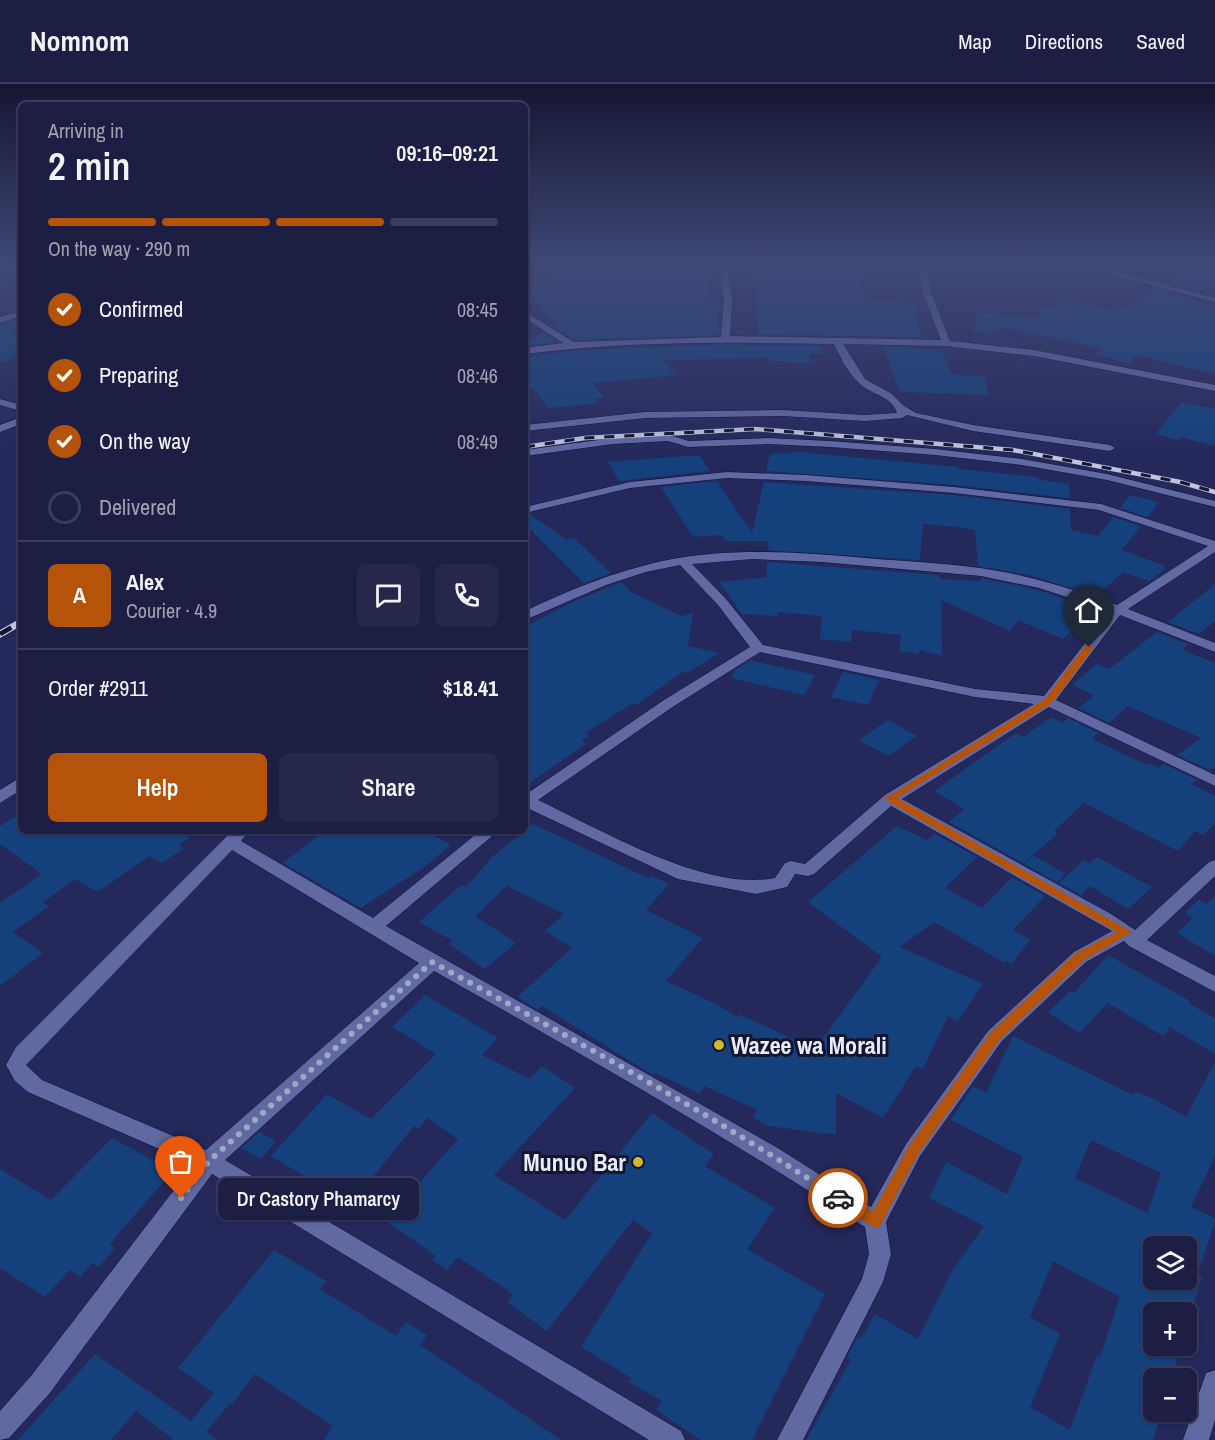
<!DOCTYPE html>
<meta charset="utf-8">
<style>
:root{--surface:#1c1e44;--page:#25274b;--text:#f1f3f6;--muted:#a0a2b2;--line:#3a3c5d;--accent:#b45309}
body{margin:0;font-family:"Archivo Narrow",sans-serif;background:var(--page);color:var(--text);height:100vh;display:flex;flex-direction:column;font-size:22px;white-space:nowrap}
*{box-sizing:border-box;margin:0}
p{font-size:20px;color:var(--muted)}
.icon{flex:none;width:33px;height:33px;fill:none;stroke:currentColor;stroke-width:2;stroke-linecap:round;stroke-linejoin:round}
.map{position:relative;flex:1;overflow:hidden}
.sheet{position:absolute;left:18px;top:18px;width:510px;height:732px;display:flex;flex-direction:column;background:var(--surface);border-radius:9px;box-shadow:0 2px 4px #0004,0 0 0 2px var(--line)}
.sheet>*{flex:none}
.buttons{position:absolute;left:1143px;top:1152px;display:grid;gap:12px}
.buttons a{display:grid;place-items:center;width:54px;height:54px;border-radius:9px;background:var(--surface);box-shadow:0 2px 4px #0004,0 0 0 2px var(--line);font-size:30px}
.pin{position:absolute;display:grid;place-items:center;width:51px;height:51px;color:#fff;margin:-62px -26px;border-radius:50% 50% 50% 0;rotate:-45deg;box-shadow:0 0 6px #0007}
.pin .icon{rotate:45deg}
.courier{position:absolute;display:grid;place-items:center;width:60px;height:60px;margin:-30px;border:4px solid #b45309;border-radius:50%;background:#fff;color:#222;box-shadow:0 2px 8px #0007}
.bubble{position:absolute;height:42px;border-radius:9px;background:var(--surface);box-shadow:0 2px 4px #0004,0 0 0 2px var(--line);font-size:20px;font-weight:600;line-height:42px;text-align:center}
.overview em{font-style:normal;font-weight:600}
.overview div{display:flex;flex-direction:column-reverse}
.overview{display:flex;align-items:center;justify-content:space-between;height:102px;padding:0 30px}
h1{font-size:39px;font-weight:600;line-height:45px}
.bar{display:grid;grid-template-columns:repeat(4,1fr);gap:9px 6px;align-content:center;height:72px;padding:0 30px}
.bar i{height:8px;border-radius:4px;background:var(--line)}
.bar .active{background:var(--accent)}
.bar p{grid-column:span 4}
.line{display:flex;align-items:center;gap:15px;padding:0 30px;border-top:2px solid var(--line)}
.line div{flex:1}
.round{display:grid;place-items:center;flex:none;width:63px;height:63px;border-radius:9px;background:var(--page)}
ol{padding:0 30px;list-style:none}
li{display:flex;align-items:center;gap:18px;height:66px}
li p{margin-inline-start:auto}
li .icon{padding:6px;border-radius:50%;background:var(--accent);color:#fff;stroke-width:4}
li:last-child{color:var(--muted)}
li i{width:33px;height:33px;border:3px solid var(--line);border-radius:50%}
.action{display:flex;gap:12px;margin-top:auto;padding:12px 30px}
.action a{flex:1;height:69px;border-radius:9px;background:var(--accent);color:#fff;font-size:24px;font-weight:600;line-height:69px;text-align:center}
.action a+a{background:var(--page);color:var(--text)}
header{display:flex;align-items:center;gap:36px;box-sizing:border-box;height:84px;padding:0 30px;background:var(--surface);border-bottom:2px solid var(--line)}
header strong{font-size:28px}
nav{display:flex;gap:33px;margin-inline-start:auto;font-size:21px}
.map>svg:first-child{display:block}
.building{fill:#14417b;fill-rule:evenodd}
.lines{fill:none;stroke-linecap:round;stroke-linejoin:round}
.minor-casing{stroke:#100e3f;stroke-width:1}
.minor{fill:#6169a2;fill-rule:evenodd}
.rail-far1-casing{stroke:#c0c4dd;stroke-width:4.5}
.rail-casing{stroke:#c0c4dd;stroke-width:7}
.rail-far1{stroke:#12152b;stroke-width:3;stroke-dasharray:10;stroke-linecap:butt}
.rail{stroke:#12152b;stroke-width:4.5;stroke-dasharray:13;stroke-linecap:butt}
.route{fill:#b45309}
.done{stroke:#a3a7c5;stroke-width:6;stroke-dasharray:0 10.8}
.poi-dot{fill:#d2b736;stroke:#12152b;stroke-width:2}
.labels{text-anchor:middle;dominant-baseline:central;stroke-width:6;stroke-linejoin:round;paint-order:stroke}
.near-poi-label{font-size:24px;font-weight:bold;fill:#e7ebfe;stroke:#12152b;text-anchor:start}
</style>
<header>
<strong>Nomnom</strong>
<nav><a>Map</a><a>Directions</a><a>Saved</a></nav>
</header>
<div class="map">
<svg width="1215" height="1356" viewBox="0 0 1215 1356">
<rect width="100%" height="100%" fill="#25285b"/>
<g class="building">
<path d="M611,180H709L708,215L720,214L717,243L719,244V251L575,256L552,242L555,239L540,226L528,198L558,196L556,186H565V182Z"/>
<path d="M756,180L855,185L856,189H859L867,216L899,215L902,220H916L920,253L758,250Z"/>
<path d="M1195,184L1215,189V200L1198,207L1168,199Z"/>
<path d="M1157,205L1215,222V290L1136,271L1129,280L1095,270L1104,265L999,243L998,250L972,248L979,228L1042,234L1040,223L1057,224V212L1117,227Z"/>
<path d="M21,234V272L0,279V241Z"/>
<path d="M543,248L557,258L525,262V261Z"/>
<path d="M718,261L822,262L824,270H809L810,279L770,277V274L663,276L677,291L593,299L604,313L594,315L598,319L574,322L548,324L533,304L525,307V272L602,265Z"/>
<path d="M883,263L942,266L953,294V290L985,293L989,311L900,308Z"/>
<path d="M1182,318L1215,325V362L1181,353L1179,356L1155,350Z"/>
<path d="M800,368L958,383L959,385L1036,393L1041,396L1069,400L1070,414L954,401L766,387L770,370Z"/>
<path d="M699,371L710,387L619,397L608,378Z"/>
<path d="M717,397L752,449L764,398L954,411L1070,425L1071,446L1098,452L1113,433L1141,442L1122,466L1165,482L1163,484L1165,485L1149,497L1123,488L1097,512L1029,491L978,482L975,446L957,443L923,440L920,476L768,466L769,457H725L723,451L693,453L661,403Z"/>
<path d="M1130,411L1159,418L1148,433L1120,424Z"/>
<path d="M530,430L567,456L574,454L611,489L584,499L525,440V435Z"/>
<path d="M767,478L939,491L940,495L980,497L981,494L1038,506L1086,522L1079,528L1089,532L1063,555L1018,536L1010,547L941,516L942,572L919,566V570L899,567L901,551L852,546L851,558L820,555L822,532L778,528V532L742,530L719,498L766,493Z"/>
<path d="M621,498L631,508L681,532L693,529L688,562L720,569L687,589L684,587L636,621L632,620L585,649L589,652L581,657L586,660L525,702V543L568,520Z"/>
<path d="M1215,500V537L1199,550L1168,538Z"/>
<path d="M1157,548L1188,560L1182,566L1215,579V683L1210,686L1177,671L1201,654L1128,622L1109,639L1079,624L1094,611L1072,601L1097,580L1109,585Z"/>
<path d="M751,576L775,582L815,591L804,611L731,594L735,586Z"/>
<path d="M843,588L879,596L868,621L831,613Z"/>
<path d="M1051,633L1062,639L1068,634L1098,649L1092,655L1147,681L1149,679L1158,684L1164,680L1197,696L1191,700L1215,712V740L1203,751L1195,747L1178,767L1084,719L1054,747L1058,750L1023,779L949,738L964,725L934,707L1006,656L1016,649L1023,653Z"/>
<path d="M888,636L917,652L888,672L859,656Z"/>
<path d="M21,729V747H198L179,761L184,764L162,779L149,772L98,808L75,795L43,818L49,822L13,848L43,869L0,902V819L42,790L0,760V742Z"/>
<path d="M533,740L650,795L652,792L669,800L646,826L703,854L666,897L714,919L739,934V930L815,965L882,873L808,818L897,742L927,756L935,750L977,773L945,804L982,824L1012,793L1045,812L1013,846L1030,856L1011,880L1006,877L1005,879L934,838L900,863L983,900L958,937L948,932L923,985L916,982L883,1034L836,1009V1051L769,1042L753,1034L758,1026L704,1002L700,1010L655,989L653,991L542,922L538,926L517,913L572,864L545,847L564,830L507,802L475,832L516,859L485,885L449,860L453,857L419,838L461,801L466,803L493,772Z"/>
<path d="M324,747H426L451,761L424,783L361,824L283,779Z"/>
<path d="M1033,771L1065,790L1057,798L1024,780Z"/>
<path d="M1097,773L1152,803L1128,825L1090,802L1081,811L1059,799L1084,776L1090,779Z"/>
<path d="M1215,812V872L1177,849L1193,834L1185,829L1199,816L1207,820Z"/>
<path d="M1108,871L1190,917L1188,919L1215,934V970L1170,943L1163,952L1108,919L1079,949L1048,928L1070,907L1074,909Z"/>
<path d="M425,911L498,954L482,971L530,995L542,982L575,1004L494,1091L565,1136L652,1029L714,1070L705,1082L775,1124L747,1165L825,1210L752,1356H701L656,1326L662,1317L629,1298L631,1294L581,1263L652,1149L633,1136L547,1247L507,1218L513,1210L458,1173L447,1186L432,1176L436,1172L386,1137L458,1055L428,1034L418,1045L414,1042L351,1120L271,1072L327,1010L371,1035L436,970L392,943Z"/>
<path d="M1013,952L1133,1011L1135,1008L1152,1014L1186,1033L1215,978V1072L1191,1123L1215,1134V1138L1197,1191L1202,1193L1186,1244V1228H1154V1262H1181L1171,1294H1154V1328H1162L1153,1356H806L851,1276L847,1274L853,1262L858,1253L861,1255L875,1230L918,1255L953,1185L984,1142L929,1114L946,1078L1007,1110L1023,1073L951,1036L973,1002L986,1009ZM1091,1056L1161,1089L1148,1129L1075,1094ZM1154,1162H1186V1196H1154ZM1053,1177L1120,1213L1100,1273L1097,1271L1070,1346L1030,1323L1060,1250L1030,1233Z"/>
<path d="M259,1048L276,1057L261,1075L241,1064Z"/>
<path d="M112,1054L173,1087L118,1150L110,1161L115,1164L99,1183L92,1179L80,1193L70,1186L45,1213L0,1184V1085L51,1116Z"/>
<path d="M274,1166L326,1197L320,1205L396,1252L406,1238L427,1251L420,1261L561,1356H324L333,1342L255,1290L232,1321L230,1319L206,1348L218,1356H174L136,1327L111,1356H18L95,1270L191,1337L214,1309L178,1284Z"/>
</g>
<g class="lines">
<defs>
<g id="minor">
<path d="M722,180H730L728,190L732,216L730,252L941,256L923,208L916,180H924L931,208L950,257L1034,266L1215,301V307L1034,272L946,262L843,260L865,295L892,310L904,322L916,329L973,341L1110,361L1115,364L1110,367L973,347L907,331L902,334L865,337L783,332L645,334L525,347V341L645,328L783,326L865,331L897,329C892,312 872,311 860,300C848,289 841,274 834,260C731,258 627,257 525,270V264L563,259L525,234V228L574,258L721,253L724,216L720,190Z"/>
<path d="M1073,180H1087L1215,214V218Z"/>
<path d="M1194,180L1215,183V187L1195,182Z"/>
<path d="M21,227V232L0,239V233Z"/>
<path d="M0,315L21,321V327L0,321Z"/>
<path d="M21,333V340L0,348V341Z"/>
<path d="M669,351L689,357L768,354L830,357L935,365L1022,375L1107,390L1215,417V423L1107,396L1022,381L935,371L830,363L768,360L688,363L668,357L613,360L525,372V366L613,354Z"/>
<path d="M727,388L806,391L954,403L1101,420L1215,457V468L1128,525L1215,559V568L1120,531L1056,616L1215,691V702L1049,623L902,715L1111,830L1135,846L1209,778L1215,776V792L1147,856L1215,892V908L1129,862L1124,857L1086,878L1002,957L920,1072L886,1138L891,1170L883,1198L803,1356H777L862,1195L869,1170L865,1143C724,1051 580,969 434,887L225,1076L681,1347L685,1356H649L212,1090L49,1310L9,1354L0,1356V1327L31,1292L194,1080L28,1008L15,997L6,981L16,963L232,747H249L241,757L373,834L480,747H498L386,842L776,1063L871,1123L906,1060L988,947L1074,868L1112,847L891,722L814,790L808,792L795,790L787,803L756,810L678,795L525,723V711L664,616L750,563L718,521L680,481L646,488L606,501L525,536V527C569,506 614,488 662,477C729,463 799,468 866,474C910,478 955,479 998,487C1038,494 1078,507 1117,521L1208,462L1099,426L954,409L806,397L727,394L630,404L525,429V423L630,398ZM753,475L822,478L981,492L1039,504L1110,527L1044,612L975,605L763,561L726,515L692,480ZM760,568L975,613L1034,620L885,711L805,780L791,777L785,779L775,794C706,808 602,746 538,716L674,622ZM232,766L419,879L206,1066L42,996L26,981Z"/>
<path d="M21,693V706L0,719V706Z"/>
<path d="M1215,1286V1336L1209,1356H1183L1206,1289Z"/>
</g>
</defs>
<use href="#minor" class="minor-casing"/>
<use href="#minor" class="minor"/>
<defs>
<path id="rail-far1" d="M525,363L585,354L755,345L1013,366L1180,398L1215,408"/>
<path id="rail" d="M0,550L21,538"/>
</defs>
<use href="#rail-far1" class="rail-far1-casing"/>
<use href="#rail" class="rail-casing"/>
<use href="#rail-far1" class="rail-far1"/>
<use href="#rail" class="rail"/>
</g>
<linearGradient id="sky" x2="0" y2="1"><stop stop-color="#141632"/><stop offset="0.49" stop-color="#404877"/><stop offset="1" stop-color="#404877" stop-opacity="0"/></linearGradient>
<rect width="1215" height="370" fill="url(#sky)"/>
<path class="route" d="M1086,561L1094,563L1052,619L897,714L1132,848L1084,876L1000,955L918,1070L880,1142L875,1144L834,1118L831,1114L834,1109L838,1107L843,1109L873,1128L909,1062L991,948L1076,869L1117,848L884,715L1045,615Z"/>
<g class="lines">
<path class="done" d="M181,1114L209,1077L432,878C569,953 708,1028 838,1114"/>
</g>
<g class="poi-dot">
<circle cx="719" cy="961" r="6"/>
<circle cx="638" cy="1078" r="6"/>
</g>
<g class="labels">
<g class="near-poi-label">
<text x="731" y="961">Wazee wa Morali</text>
<text x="626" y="1078" text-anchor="end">Munuo Bar</text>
</g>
</g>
</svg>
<div class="buttons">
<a><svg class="icon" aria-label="layers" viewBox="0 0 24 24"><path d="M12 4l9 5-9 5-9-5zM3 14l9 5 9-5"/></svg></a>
<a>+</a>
<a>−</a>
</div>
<div class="pin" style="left:181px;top:1114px;background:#ea580c"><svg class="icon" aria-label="bag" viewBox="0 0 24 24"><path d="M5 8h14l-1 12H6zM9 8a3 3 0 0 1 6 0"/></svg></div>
<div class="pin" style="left:1089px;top:563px;background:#1f2937"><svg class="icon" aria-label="home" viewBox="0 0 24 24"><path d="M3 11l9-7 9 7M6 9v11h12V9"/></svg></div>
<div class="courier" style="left:838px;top:1114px"><svg class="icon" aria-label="car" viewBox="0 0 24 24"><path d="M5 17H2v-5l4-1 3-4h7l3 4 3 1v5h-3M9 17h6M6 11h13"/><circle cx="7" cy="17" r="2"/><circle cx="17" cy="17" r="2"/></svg></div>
<div class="bubble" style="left:218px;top:1094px;width:201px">Dr Castory Phamarcy</div>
<section class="sheet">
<div class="overview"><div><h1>2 min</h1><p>Arriving in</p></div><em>09:16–09:21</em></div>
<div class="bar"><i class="active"></i><i class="active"></i><i class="active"></i><i></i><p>On the way · 290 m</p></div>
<ol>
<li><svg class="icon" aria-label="check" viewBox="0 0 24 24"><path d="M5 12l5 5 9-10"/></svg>Confirmed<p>08:45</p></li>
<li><svg class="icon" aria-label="check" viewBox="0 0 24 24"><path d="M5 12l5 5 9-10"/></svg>Preparing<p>08:46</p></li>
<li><svg class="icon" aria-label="check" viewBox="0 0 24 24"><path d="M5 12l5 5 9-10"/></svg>On the way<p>08:49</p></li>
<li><i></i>Delivered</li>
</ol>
<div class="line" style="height:108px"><b class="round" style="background:var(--accent);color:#fff">A</b><div><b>Alex</b><p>Courier · 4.9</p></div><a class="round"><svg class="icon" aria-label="chat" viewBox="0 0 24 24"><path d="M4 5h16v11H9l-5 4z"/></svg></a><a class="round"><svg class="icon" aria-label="phone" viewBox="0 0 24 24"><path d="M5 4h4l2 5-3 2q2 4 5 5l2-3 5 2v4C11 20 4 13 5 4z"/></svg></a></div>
<div class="line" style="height:78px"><div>Order #2911</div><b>$18.41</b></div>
<div class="action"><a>Help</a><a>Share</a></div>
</section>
</div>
